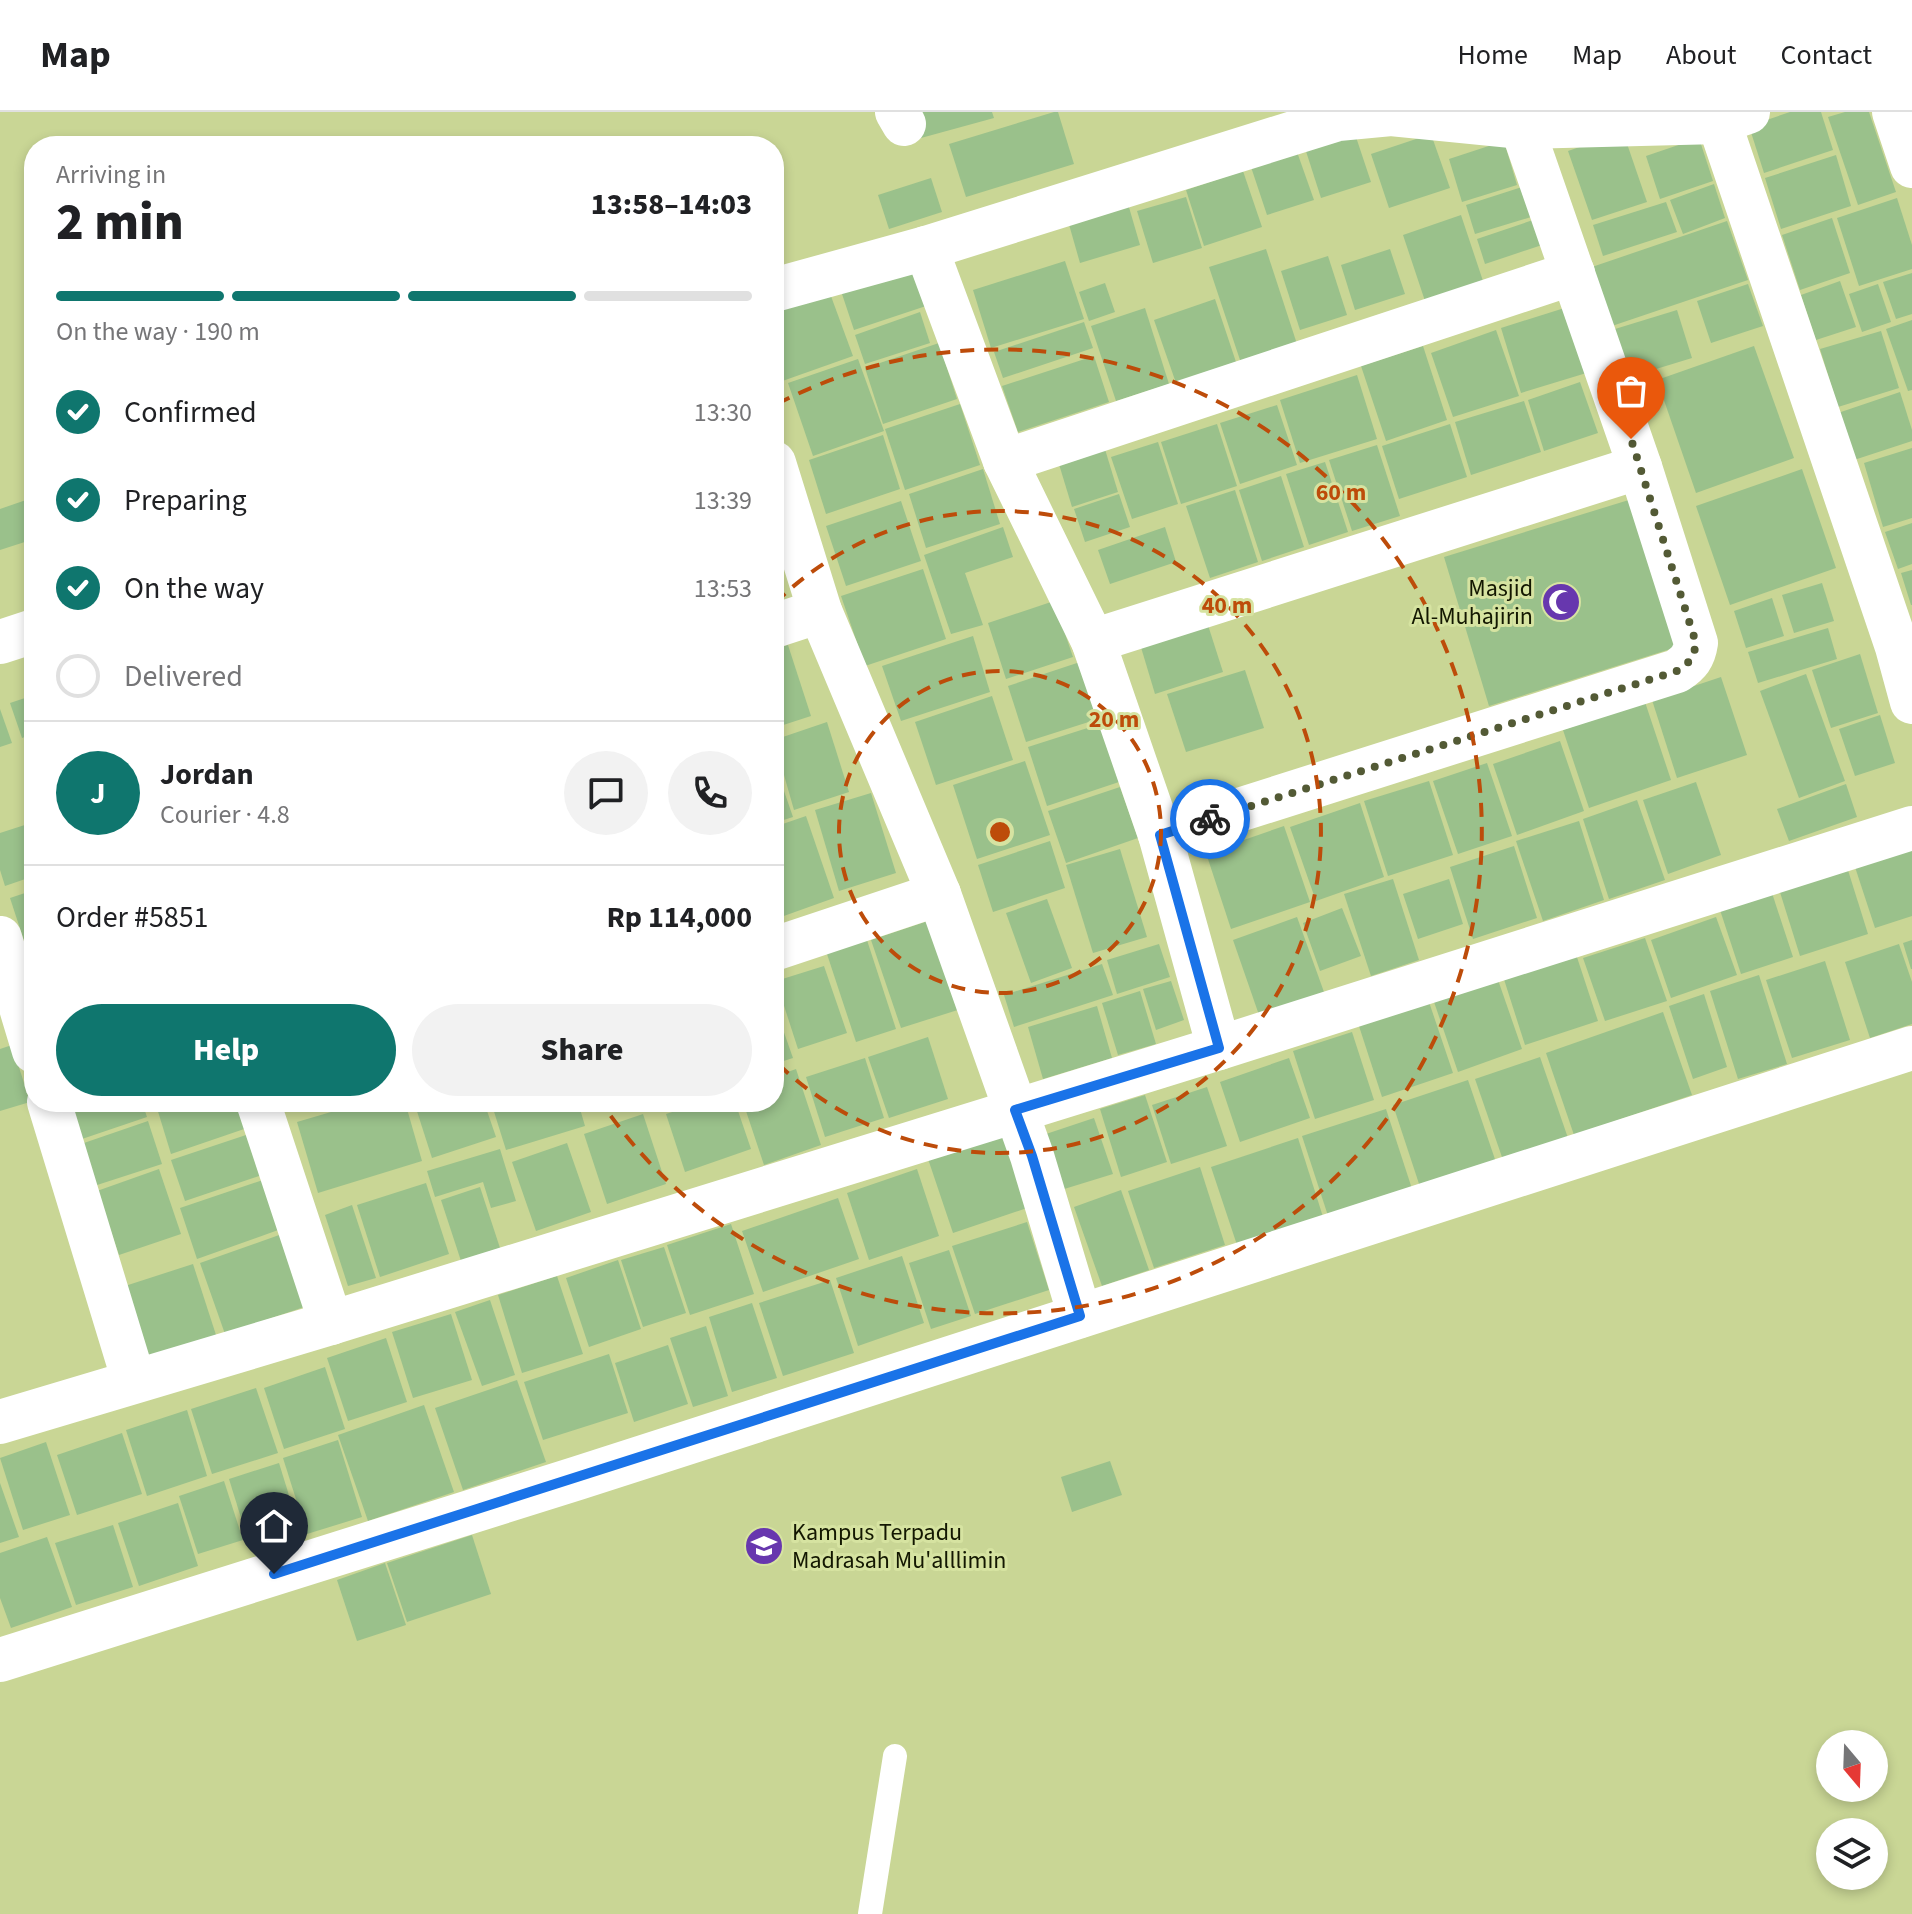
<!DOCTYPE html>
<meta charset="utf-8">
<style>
:root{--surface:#fff;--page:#f2f2f2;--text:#202124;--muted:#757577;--line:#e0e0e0;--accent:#0f766e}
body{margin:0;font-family:"Source Sans 3",sans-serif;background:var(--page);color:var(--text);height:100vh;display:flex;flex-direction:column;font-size:30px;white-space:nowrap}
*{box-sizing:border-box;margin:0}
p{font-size:26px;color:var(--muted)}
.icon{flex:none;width:44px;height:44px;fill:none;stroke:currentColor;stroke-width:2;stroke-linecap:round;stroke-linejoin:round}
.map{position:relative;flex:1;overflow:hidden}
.panel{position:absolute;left:24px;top:24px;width:760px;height:976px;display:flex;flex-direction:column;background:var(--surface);border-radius:32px;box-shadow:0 4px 12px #0003}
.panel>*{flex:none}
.needle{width:52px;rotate:161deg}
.tools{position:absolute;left:1816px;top:1618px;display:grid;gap:16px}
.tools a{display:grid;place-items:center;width:72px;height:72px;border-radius:50%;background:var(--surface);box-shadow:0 4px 12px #0003;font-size:40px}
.pin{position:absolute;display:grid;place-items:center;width:68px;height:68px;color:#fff;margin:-82px -34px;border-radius:50% 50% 50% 0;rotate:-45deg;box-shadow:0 0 8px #0007}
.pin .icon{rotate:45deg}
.courier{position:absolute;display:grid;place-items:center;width:80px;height:80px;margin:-40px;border:6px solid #1a73e8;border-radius:50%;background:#fff;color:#222;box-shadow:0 2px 10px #0007}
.head em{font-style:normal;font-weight:800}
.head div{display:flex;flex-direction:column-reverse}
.head{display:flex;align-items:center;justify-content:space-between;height:136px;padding:0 32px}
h1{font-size:52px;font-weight:800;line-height:60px}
.bar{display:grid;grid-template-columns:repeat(4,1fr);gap:12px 8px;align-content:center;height:96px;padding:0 32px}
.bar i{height:10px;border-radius:6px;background:var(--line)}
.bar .active{background:var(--accent)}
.bar p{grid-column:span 4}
.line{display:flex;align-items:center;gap:20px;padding:0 32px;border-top:2px solid var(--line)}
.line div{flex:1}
.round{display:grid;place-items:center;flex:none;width:84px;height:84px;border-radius:42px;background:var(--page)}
ol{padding:0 32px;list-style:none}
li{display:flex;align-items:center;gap:24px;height:88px}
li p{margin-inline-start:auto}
li .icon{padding:8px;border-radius:50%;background:var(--accent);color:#fff;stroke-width:4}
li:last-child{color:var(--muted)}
li i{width:44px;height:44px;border:4px solid var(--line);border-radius:50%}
.button{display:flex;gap:16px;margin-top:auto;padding:16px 32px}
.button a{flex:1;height:92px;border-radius:48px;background:var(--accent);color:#fff;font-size:32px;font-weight:800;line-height:92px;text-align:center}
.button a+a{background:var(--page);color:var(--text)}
header{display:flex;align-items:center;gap:48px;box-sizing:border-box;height:112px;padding:0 40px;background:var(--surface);border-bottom:2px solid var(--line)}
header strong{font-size:38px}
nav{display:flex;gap:44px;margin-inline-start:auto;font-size:28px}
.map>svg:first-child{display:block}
.building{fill:#9ac18b}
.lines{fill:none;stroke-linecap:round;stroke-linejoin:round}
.service{stroke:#fff;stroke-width:24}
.minor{stroke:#fff;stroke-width:44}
.done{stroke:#535a35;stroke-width:8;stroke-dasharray:0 14.4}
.route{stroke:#1a73e8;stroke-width:10}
.ring{fill:none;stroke:#bd4c0a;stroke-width:4;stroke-dasharray:14 10}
.labels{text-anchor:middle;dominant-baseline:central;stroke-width:6;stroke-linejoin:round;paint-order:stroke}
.poi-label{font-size:24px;fill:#131701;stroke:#d6e3a1;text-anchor:end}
.centre{fill:#bd4c0a;stroke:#d6e3a1;stroke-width:4}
.ring-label{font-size:24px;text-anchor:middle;font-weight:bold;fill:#bd4c0a;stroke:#d6e3a1;stroke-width:6;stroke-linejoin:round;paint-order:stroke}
</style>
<header>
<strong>Map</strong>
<nav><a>Home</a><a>Map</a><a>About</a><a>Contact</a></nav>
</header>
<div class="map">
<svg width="1912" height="1802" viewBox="0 0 1912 1802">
<rect width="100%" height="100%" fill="#c9d695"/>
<g class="building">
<path d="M913,0H992L994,6L921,26Z"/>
<path d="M1054,0H1058L1074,52L966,85L949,32Z"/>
<path d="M1790,0H1821L1833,38L1764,61L1749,14Z"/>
<path d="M1845,0H1869L1896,80L1858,93L1828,5Z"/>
<path d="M1353,16L1371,70L1321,86L1304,33Z"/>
<path d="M1623,20L1647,90L1592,108L1568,39Z"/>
<path d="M1431,22L1450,76L1389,96L1371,42Z"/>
<path d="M1699,26L1713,69L1660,87L1646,44Z"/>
<path d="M1504,29L1517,73L1462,90L1449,47Z"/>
<path d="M1296,37L1314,88L1267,103L1250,52Z"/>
<path d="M1836,43L1851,94L1781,117L1765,66Z"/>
<path d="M1243,59L1262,115L1204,134L1186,78Z"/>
<path d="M931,66L942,100L889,117L878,83Z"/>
<path d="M1714,72L1725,106L1683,122L1670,88Z"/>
<path d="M1522,75L1531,105L1475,122L1466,93Z"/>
<path d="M1126,85L1140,133L1080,151L1066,102Z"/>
<path d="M1186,85L1202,136L1153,151L1137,99Z"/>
<path d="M1897,86L1912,133V157L1859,174L1837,106Z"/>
<path d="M1666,90L1677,120L1603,144L1593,113Z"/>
<path d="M1461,103L1485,175L1427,195L1403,123Z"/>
<path d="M1832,106L1850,161L1800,178L1782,123Z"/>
<path d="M1533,108L1542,133L1485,152L1477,127Z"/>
<path d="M1727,109L1748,168L1609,215L1589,156Z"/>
<path d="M1266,137L1297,232L1241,251L1209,155Z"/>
<path d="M1390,137L1405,182L1355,198L1341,153Z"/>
<path d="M916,141L932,192L854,218L837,167Z"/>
<path d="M1328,144L1347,203L1300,218L1281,159Z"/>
<path d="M1065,149L1084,207L991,236L973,178Z"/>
<path d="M1912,161V202L1896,207L1883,170Z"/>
<path d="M1840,169L1856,215L1816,228L1801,183Z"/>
<path d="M1105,171L1115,200L1089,209L1079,180Z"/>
<path d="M1748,172L1763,214L1711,231L1697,189Z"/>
<path d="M1878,172L1891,210L1862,220L1849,182Z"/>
<path d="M828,176L853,244L774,272V195Z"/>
<path d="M1215,187L1236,250L1176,271L1154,208Z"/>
<path d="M1574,193L1593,259L1521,281L1501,216Z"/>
<path d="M1145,196L1169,272L1116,289L1091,214Z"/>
<path d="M1677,198L1692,246L1630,265L1615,217Z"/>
<path d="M920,200L930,231L865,252L855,223Z"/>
<path d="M1912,208V278L1908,279L1886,217Z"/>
<path d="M1084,210L1093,236L1003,266L994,240Z"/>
<path d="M1496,218L1519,284L1453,305L1431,241Z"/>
<path d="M1881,219L1899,276L1838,295L1820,237Z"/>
<path d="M939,231L957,287L883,312L865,256Z"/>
<path d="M1423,234L1447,308L1386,329L1361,254Z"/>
<path d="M1754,234L1794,346L1696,381L1657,268Z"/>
<path d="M1094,244L1109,290L1018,320L1002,274Z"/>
<path d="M858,247L884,319L813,344L788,271Z"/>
<path d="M1357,263L1377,327L1300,351L1280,288Z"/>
<path d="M1580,270L1598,321L1544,339L1528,288Z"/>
<path d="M1900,280L1912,318V329L1854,348L1838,301Z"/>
<path d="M1524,289L1541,340L1471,363L1455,310Z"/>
<path d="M960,292L980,353L905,378L885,317Z"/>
<path d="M1277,293L1297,353L1240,372L1220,311Z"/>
<path d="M1217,312L1237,374L1181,392L1161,330Z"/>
<path d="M1450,312L1467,365L1399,387L1382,334Z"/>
<path d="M883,323L900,377L826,402L809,348Z"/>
<path d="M1158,330L1178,392L1132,407L1111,345Z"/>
<path d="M1377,333L1400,404L1352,419L1329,348Z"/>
<path d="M1104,334L1118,380L1072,395L1058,349Z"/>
<path d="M1912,336V406L1883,415L1864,351Z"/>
<path d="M1325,350L1348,420L1309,433L1286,362Z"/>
<path d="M983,357L1000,412L926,436L909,382Z"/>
<path d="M1802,357L1836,456L1730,493L1696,394Z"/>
<path d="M1281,364L1304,435L1262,449L1239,378Z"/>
<path d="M1235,378L1258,450L1210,466L1186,394Z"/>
<path d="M1119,382L1130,415L1085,430L1074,397Z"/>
<path d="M1632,387L1677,535L1489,594L1444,445Z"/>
<path d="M26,388L34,411V427L0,438V397Z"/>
<path d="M901,389L921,449L846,474L826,414Z"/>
<path d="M1912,411V452L1898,457L1885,420Z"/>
<path d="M1003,415L1013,445L965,461L983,513L951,522L924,443Z"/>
<path d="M1165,415L1176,450L1110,472L1098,438Z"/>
<path d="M923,457L946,527L865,554L841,484Z"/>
<path d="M1912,458V493H1911L1901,461Z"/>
<path d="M1822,471L1834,509L1794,521L1782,483Z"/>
<path d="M1772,486L1784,524L1746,536L1734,499Z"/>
<path d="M1054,489L1073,545L1006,567L988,511Z"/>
<path d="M1207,510L1223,560L1155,582L1140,532Z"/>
<path d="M1828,516L1837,547L1758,571L1748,540Z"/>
<path d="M973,524L990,580L901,609L882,554Z"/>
<path d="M788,533L811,604L774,616V537Z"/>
<path d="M1860,542L1878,601L1831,616L1812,558Z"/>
<path d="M1080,550L1098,607L1026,630L1008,574Z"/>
<path d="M1245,558L1264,616L1186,640L1167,582Z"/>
<path d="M1806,562L1845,669L1799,686L1760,579Z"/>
<path d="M1721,565L1747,643L1677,666L1652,588Z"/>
<path d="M34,583V622L22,626L10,591Z"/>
<path d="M992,584L1013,648L936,673L915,610Z"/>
<path d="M1645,590L1671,668L1589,696L1563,618Z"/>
<path d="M0,597L12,631L0,635Z"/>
<path d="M1880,603L1895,651L1855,664L1839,617Z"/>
<path d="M827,610L849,680L794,698L774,628Z"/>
<path d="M1100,612L1119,670L1047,694L1028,635Z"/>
<path d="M1560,629L1584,699L1517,723L1493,652Z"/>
<path d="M1025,649L1050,723L977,747L953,673Z"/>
<path d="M774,650L793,705L774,711Z"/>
<path d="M1487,651L1512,724L1458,742L1433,669Z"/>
<path d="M1429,669L1453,743L1388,764L1364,689Z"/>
<path d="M1696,670L1721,743L1668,762L1643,688Z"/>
<path d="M1846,672L1857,705L1789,729L1777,697Z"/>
<path d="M1120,675L1138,726L1066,751L1048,699Z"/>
<path d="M871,681L896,761L839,779L815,698Z"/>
<path d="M1637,688L1665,768L1609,787L1583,707Z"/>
<path d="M1360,691L1384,765L1316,789L1290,715Z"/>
<path d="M806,704L834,786L781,805L774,783V715Z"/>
<path d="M1579,709L1604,788L1543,809L1516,729Z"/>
<path d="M34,710V764L5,774L0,758V721Z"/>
<path d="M1284,714L1310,790L1231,817L1206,741Z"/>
<path d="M1050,729L1065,776L993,800L978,753Z"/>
<path d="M1912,733V804L1875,816L1854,752Z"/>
<path d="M1514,734L1537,806L1473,827L1450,755Z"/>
<path d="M1120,737L1147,825L1093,841L1066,753Z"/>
<path d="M1847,755L1868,822L1800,844L1779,777Z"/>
<path d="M1393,767L1419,848L1371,864L1344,782Z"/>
<path d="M1449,767L1463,812L1418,827L1403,782Z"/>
<path d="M34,778V842L29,844L10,786Z"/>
<path d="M1772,781L1793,845L1741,862L1720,798Z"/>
<path d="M1047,787L1072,856L1031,871L1006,801Z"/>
<path d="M1342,796L1361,844L1320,859L1303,811Z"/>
<path d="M1297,805L1324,880L1259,903L1233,828Z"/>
<path d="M1716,805L1737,863L1671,886L1651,828Z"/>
<path d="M934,807L964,896L901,916L871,828Z"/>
<path d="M865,822L896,917L856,930L825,836Z"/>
<path d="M1645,826L1667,889L1605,909L1583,846Z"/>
<path d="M1912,828V857H1911L1903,831Z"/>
<path d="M1159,832L1170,865L1117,882L1107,848Z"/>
<path d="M1899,832L1912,870V912L1870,926L1845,850Z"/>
<path d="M1573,833L1598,909L1525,933L1501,858Z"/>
<path d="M1825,849L1850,928L1792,946L1766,868Z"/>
<path d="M1102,852L1113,883L1014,915L1004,883Z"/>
<path d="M824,854L847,921L798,937L776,869Z"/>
<path d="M1759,863L1787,952L1738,967L1710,879Z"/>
<path d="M1497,865L1522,937L1458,960L1433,887Z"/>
<path d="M1171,869L1184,908L1156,918L1143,877Z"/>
<path d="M1140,879L1156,932L1118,943L1102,891Z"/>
<path d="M1704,882L1727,955L1693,967L1669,894Z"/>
<path d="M1428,887L1453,961L1382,985L1358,911Z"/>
<path d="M774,892L793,946L774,952Z"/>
<path d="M1097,894L1112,946L1043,967L1028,915Z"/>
<path d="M1663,900L1692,983L1574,1023L1546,941Z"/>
<path d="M1352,920L1374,988L1315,1007L1293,939Z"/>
<path d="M928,925L948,987L889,1006L868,945Z"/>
<path d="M12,933L30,990L0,999V937Z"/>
<path d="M1540,945L1568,1026L1503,1048L1475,967Z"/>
<path d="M865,946L884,1006L825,1025L806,965Z"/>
<path d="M1289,946L1310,1006L1240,1030L1220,970Z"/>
<path d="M796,957L821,1033L764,1053L743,990H774V965Z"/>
<path d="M1468,968L1500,1062L1424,1087L1393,993Z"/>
<path d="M1207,975L1227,1034L1171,1052L1152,993Z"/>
<path d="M1145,983L1167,1050L1121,1065L1100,997Z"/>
<path d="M70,990H142L147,1005L82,1027Z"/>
<path d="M164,990H242L250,1015L171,1042L156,993Z"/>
<path d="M365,990H405L422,1049L318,1081L297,1010Z"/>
<path d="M414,990H484L496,1025L432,1046Z"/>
<path d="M491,990H524L526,997L548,990H578L585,1014L506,1038Z"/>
<path d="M588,990H616V991L591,999Z"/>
<path d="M703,990H735L751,1037L685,1060L666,1002Z"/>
<path d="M1386,997L1415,1086L1331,1113L1302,1024Z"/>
<path d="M643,1002L666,1072L607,1092L584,1022Z"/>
<path d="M1094,1006L1113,1062L1061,1078L1043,1023Z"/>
<path d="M1014,1008L1042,1091L953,1121L925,1038Z"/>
<path d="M148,1009L162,1052L94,1074L81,1032Z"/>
<path d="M249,1022L262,1063L185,1089L171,1048Z"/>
<path d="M1298,1026L1324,1108L1238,1136L1211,1055Z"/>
<path d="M567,1031L591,1100L536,1119L512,1050Z"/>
<path d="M500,1037L516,1089L491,1096L483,1070L435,1085L427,1059Z"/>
<path d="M1200,1055L1225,1133L1154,1156L1128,1079Z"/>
<path d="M159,1057L181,1122L119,1143L97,1079Z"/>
<path d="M917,1057L939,1124L869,1148L847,1081Z"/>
<path d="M263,1068L281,1117L197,1147L180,1096Z"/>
<path d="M426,1071L449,1142L380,1165L357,1093Z"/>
<path d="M480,1075L500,1136L461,1149L441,1088Z"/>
<path d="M1121,1078L1149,1158L1102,1174L1074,1095Z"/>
<path d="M838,1086L859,1147L763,1180L742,1119Z"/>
<path d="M352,1093L376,1166L348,1174L325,1103Z"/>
<path d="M1027,1110L1049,1178L975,1202L952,1134Z"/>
<path d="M731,1112L754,1182L690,1203L667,1133Z"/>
<path d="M282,1122L307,1194L225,1222L200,1151Z"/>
<path d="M664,1135L686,1201L643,1215L621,1148Z"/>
<path d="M949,1138L971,1204L931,1217L909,1151Z"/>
<path d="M902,1144L924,1211L858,1234L836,1166Z"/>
<path d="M618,1148L641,1217L589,1235L566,1166Z"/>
<path d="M193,1152L217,1226L149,1249L125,1174Z"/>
<path d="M557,1164L583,1242L522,1261L498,1183Z"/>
<path d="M830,1168L854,1241L783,1264L759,1191Z"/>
<path d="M490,1188L515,1263L482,1274L455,1200Z"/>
<path d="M752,1191L777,1266L732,1280L709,1205Z"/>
<path d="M451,1202L472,1268L413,1286L392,1220Z"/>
<path d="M706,1214L728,1284L693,1295L670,1226Z"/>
<path d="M386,1226L407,1290L348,1309L327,1246Z"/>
<path d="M668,1233L688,1292L634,1310L615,1251Z"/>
<path d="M609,1242L628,1301L543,1328L524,1270Z"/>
<path d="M325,1255L345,1317L284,1337L264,1276Z"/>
<path d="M517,1268L546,1350L463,1378L435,1296Z"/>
<path d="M256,1276L278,1341L212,1362L191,1297Z"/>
<path d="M424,1293L454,1380L368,1409L338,1323Z"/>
<path d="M187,1298L207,1364L147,1384L126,1318Z"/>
<path d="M122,1321L142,1382L77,1403L57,1343Z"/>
<path d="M338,1328L362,1405L307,1422L283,1346Z"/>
<path d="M46,1330L70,1403L23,1418L0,1346Z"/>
<path d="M1110,1349L1122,1383L1072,1400L1061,1365Z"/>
<path d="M279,1351L296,1406L246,1422L229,1367Z"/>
<path d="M224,1369L243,1428L198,1442L179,1384Z"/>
<path d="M0,1371L19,1425L0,1431Z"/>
<path d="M178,1391L198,1454L139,1474L118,1411Z"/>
<path d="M113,1413L133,1475L76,1493L55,1431Z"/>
<path d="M472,1423L491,1482L407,1510L387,1451Z"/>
<path d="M47,1425L72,1495L11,1516L0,1486V1441Z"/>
<path d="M385,1451L406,1513L357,1529L337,1468Z"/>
</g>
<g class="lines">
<path class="service" d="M870,1802L895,1644"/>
<g class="minor">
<path d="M897,0L904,12"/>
<path d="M1894,0L1912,54"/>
<path d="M1719,10L1897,535L1912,590"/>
<path d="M926,136L1005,349L1093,529L1160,723L1219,936"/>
<path d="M774,178L926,136L1338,7L1391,2L1522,15L1719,10L1748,0"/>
<path d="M1005,349L1573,161"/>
<path d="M774,351L820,499L939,782L1032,1044L1080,1204"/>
<path d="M774,514L820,499"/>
<path d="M1093,529L1640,355"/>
<path d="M0,530L34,519"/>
<path d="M1160,723L1677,559C1689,551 1694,545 1696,531L1640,355L1522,15"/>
<path d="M0,826L34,939"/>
<path d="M774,837L939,782"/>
<path d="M49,990L134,1269"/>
<path d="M258,990L331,1211"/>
<path d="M0,1310L331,1211L1219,936L1912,716"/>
<path d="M0,1548L578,1366L1912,936"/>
</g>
</g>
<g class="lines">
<path class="done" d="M1210,707L1677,559C1689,552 1694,545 1696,531L1631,327"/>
<path class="route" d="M274,1462L1080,1204L1032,1044L1015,998L1219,936L1160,723L1210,707"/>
</g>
<g class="ring">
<circle cx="1000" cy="720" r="161"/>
<path d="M775 491A321 321 0 1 1 775 949"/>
<path d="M777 292A482 482 0 1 1 603 993"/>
</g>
<defs>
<symbol id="mosque-disc" viewBox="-11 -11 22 22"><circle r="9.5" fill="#6737ae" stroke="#d6e3a1"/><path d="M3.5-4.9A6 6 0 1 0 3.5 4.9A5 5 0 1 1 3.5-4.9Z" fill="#fff"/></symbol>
<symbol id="school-disc" viewBox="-11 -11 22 22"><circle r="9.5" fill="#6737ae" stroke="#d6e3a1"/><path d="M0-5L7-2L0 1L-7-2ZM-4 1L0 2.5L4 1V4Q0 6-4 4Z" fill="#fff"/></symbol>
</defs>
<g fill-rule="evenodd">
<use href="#mosque-disc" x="1539" y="468" width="44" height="44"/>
<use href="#school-disc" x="742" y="1412" width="44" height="44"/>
</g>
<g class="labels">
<g class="poi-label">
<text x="1533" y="476">Masjid<tspan x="1533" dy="28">Al-Muhajirin</tspan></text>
<text x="792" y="1420" text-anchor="start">Kampus Terpadu<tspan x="792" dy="28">Madrasah Mu'alllimin</tspan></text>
</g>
</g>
<circle cx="1000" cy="720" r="12" class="centre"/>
<g class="ring-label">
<text x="1341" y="388">60 m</text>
<text x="1227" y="501">40 m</text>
<text x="1114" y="615">20 m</text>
</g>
</svg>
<div class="tools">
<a><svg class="needle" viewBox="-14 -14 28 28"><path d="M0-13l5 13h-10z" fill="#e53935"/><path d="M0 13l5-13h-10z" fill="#757577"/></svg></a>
<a><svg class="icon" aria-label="layers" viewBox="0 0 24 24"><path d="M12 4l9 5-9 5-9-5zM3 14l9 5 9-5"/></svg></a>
</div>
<div class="pin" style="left:1631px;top:327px;background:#ea580c"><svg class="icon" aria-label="bag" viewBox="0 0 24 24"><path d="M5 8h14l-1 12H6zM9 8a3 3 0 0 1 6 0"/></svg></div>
<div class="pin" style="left:274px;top:1462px;background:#1f2937"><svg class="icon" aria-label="home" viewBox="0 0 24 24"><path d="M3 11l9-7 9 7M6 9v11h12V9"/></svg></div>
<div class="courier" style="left:1210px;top:707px"><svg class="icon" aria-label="bike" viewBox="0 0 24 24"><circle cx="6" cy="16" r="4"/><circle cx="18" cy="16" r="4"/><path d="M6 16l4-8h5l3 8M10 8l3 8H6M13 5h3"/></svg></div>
<section class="panel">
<div class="head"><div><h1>2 min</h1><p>Arriving in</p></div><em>13:58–14:03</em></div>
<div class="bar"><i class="active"></i><i class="active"></i><i class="active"></i><i></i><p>On the way · 190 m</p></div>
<ol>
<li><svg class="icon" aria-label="check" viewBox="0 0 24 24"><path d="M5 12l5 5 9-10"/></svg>Confirmed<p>13:30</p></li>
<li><svg class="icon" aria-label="check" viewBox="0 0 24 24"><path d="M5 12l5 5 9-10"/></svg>Preparing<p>13:39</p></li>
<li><svg class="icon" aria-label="check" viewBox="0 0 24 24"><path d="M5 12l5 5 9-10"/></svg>On the way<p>13:53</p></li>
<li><i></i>Delivered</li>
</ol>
<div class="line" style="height:144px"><b class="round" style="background:var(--accent);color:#fff">J</b><div><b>Jordan</b><p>Courier · 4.8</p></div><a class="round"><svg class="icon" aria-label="chat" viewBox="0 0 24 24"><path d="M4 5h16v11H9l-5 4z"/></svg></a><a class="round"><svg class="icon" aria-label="phone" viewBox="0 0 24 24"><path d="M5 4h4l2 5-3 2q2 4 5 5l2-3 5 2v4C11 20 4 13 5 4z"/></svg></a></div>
<div class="line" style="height:104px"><div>Order #5851</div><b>Rp 114,000</b></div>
<div class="button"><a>Help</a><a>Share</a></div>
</section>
</div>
